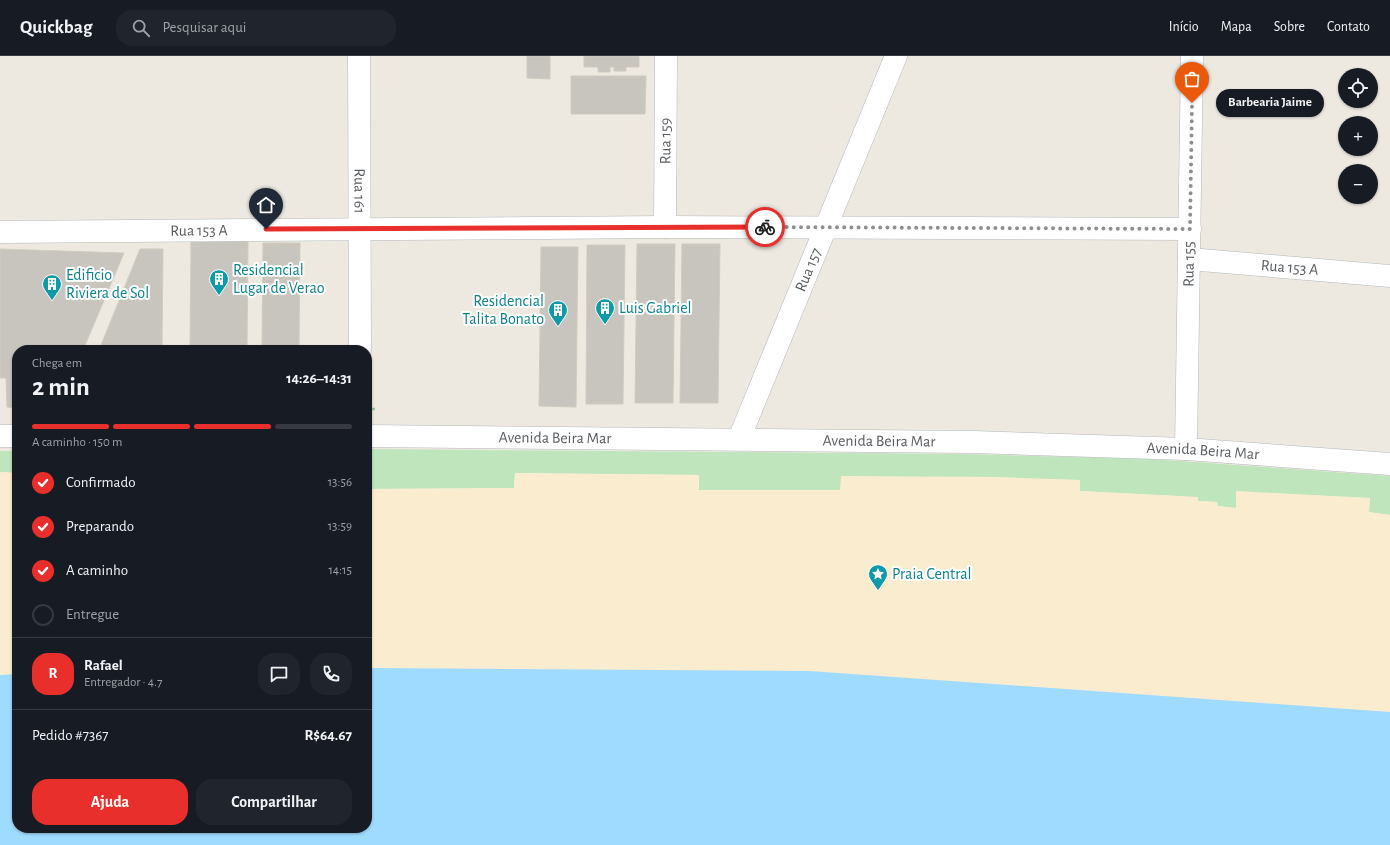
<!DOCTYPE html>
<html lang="pt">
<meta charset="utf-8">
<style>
:root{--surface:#171b24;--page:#20242c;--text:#f1f3f6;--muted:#9ea1a6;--line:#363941;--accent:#e82f2b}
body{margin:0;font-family:"Alegreya Sans",sans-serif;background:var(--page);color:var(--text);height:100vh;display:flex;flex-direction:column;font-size:15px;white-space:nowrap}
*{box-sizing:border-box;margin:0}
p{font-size:13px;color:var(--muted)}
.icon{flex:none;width:22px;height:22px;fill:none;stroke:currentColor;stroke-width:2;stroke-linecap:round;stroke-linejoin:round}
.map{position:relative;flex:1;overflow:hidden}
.panel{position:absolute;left:12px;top:289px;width:360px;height:488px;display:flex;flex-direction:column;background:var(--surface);border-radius:16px;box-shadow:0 1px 3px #0004}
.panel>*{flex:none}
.controls{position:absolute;left:1338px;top:12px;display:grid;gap:8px}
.controls a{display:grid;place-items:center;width:40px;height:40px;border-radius:50%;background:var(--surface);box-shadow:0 1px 3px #0004;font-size:20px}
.pin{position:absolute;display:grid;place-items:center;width:34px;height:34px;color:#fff;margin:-41px -17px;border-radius:50% 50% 50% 0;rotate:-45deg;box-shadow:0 0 4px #0007}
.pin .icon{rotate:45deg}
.courier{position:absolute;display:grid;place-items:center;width:40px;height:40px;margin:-20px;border:3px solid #e82f2b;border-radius:50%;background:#fff;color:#222;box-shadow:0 1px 5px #0007}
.bubble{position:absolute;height:28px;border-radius:14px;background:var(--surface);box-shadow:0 1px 3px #0004;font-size:13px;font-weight:700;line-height:28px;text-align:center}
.overview em{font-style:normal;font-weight:700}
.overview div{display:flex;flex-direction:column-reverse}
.overview{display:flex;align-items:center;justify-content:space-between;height:68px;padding:0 20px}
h1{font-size:26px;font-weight:700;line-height:30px}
.bar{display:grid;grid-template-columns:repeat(4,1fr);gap:6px 4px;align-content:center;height:48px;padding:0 20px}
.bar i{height:5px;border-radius:3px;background:var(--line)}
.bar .current{background:var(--accent)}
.bar p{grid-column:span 4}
.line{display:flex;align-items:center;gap:10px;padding:0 20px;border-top:1px solid var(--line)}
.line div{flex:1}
.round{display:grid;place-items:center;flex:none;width:42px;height:42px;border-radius:16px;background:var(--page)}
ol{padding:0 20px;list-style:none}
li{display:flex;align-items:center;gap:12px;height:44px}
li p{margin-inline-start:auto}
li .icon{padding:4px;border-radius:50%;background:var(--accent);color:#fff;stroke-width:4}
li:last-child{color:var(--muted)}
li i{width:22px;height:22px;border:2px solid var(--line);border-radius:50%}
.button{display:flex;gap:8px;margin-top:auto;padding:8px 20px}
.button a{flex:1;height:46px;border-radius:16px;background:var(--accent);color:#fff;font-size:16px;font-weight:700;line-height:46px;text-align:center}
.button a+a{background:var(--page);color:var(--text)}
header{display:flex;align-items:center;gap:24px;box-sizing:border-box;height:56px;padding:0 20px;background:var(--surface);border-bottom:1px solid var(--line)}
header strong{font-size:19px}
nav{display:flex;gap:22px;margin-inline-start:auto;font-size:14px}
.search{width:280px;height:36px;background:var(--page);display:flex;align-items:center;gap:10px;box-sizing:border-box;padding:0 14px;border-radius:16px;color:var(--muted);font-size:15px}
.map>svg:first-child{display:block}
.green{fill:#bfe5bd}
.sand{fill:#faedcf}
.water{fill:#9fdaff}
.building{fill:#c8c4be;stroke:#d1cbbf}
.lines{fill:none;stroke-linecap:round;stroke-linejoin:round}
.street-casing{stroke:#b4b7bc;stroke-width:23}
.secondary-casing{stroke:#b3b7bc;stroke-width:23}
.path{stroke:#96c5a1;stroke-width:2.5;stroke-dasharray:4 2;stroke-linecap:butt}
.street{stroke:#fff;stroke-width:22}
.secondary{stroke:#fff;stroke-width:22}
.done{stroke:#8d8f8e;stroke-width:4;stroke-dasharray:0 7.2}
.route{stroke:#e82f2b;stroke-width:5}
.labels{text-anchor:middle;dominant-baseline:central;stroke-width:4;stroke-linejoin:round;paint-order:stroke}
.street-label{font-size:16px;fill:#5a5e62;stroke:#fff}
.culture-label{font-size:16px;fill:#0d838f;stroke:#fff;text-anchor:start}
</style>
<header>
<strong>Quickbag</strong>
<div class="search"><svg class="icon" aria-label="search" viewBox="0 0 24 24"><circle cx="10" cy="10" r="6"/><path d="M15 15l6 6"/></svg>Pesquisar aqui</div>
<nav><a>Início</a><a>Mapa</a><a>Sobre</a><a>Contato</a></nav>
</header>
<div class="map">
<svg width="1390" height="789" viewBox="0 0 1390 789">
<rect width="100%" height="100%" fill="#ede9e1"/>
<g class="green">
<path d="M367,393L963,398L1151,403L1390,420V459L1369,456L1370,442L1236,436V452L1217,450V446L1198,445L1197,441L1079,435L1080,424L841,420V434H699V419L515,417L514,432L367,433Z"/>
<path d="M0,395H17V417L0,416Z"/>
</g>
<g class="sand">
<path d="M0,416L17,417V618L0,619Z"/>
<path d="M515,417L699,419V434H840L841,420L997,421L1080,424V435L1198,441V445L1217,446L1218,450L1236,452V435L1370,442L1369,456L1390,459V656L809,615L367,612V433L514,432Z"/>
</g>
<path class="water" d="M367,612L809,615L1390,656V789H0V619L17,618V772H367Z"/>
<g class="building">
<path d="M527,0H550V23L527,22Z"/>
<path d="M584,0H639V11H626V15H614V11H610V16H598V11H584Z"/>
<path d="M571,20H646L645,58H571Z"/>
<path d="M191,185H248L247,294H190Z"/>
<path d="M263,187H300L299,294H262Z"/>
<path d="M637,188H675L673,347H635Z"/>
<path d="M682,188H720L718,347H680Z"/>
<path d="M587,189H625L623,348H586Z"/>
<path d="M541,191H578L576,351L539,350Z"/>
<path d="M0,193L124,197L83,294H17V352L7,351L6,322H0Z"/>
<path d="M140,193H163L162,294H99Z"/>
</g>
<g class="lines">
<defs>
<g id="street">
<path id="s1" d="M359,0L360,294"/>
<path id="s2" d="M665,171L666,0"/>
<path id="s3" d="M0,176L665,171L1190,173"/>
<path id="s4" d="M1189,203L1390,220"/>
<path id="s5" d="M739,383L896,0"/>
<path id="s6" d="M1186,393L1192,0"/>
</g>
<g id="secondary">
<path d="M0,380H17"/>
<path id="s7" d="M367,380L974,386L1186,393L1390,408"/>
</g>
</defs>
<use href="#street" class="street-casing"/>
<use href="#secondary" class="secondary-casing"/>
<path class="path" d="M372,353H375"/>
<use href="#street" class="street"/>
<use href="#secondary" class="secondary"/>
</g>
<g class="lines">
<path class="done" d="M765,171L1190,173L1192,47"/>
<path class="route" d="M266,173L765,171"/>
</g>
<defs>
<symbol id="building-pin" viewBox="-11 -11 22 30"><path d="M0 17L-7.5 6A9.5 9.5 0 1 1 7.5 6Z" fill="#0f9aa8" stroke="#fff"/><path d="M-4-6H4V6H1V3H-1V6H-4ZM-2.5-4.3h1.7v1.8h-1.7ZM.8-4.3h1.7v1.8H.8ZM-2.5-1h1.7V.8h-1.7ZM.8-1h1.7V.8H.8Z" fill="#fff"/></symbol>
<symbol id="sight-pin" viewBox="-11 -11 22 30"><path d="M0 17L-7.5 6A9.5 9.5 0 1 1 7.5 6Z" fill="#0f9aa8" stroke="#fff"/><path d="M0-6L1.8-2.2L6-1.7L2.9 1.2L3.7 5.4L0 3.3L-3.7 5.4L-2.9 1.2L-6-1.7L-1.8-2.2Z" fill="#fff"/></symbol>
</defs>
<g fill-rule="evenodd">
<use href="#building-pin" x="208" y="212" width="22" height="30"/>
<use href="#building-pin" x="41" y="217" width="22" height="30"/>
<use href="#building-pin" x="594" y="241" width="22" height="30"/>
<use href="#building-pin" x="547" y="243" width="22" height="30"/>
<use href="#sight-pin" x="867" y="507" width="22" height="30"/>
</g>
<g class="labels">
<g class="street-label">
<text stroke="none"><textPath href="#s2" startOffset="86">Rua 159</textPath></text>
<text stroke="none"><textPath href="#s1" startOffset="135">Rua 161</textPath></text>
<text stroke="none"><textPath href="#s3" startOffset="199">Rua 153 A</textPath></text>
<text stroke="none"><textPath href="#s6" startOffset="185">Rua 155</textPath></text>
<text stroke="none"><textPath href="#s4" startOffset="101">Rua 153 A</textPath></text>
<text stroke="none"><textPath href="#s5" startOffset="183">Rua 157</textPath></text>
<text stroke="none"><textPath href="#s7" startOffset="188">Avenida Beira Mar</textPath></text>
<text stroke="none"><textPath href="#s7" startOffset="512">Avenida Beira Mar</textPath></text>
<text stroke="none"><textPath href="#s7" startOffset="836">Avenida Beira Mar</textPath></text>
</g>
<g class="culture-label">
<text x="233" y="214">Residencial<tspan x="233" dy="18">Lugar de Verao</tspan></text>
<text x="66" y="219">Edificio<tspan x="66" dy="18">Riviera de Sol</tspan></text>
<text x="544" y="245" text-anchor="end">Residencial<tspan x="544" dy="18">Talita Bonato</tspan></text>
<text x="619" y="252">Luis Gabriel</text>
<text x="892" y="518">Praia Central</text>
</g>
</g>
</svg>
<div class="controls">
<a><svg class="icon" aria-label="locate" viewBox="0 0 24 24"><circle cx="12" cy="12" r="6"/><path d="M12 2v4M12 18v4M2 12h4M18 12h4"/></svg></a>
<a>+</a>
<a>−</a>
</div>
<div class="pin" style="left:1192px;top:47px;background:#ea580c"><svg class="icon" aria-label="bag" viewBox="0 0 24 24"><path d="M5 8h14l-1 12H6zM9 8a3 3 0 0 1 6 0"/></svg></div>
<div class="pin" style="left:266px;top:173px;background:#1f2937"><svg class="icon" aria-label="home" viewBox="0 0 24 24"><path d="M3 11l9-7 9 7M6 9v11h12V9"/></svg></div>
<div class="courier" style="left:765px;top:171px"><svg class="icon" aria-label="bike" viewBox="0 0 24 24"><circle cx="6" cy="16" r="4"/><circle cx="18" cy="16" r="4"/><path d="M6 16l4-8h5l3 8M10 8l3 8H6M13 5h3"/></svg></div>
<div class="bubble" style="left:1216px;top:33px;width:108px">Barbearia Jaime</div>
<section class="panel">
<div class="overview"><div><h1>2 min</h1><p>Chega em</p></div><em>14:26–14:31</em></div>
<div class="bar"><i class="current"></i><i class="current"></i><i class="current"></i><i></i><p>A caminho · 150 m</p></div>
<ol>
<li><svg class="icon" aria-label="check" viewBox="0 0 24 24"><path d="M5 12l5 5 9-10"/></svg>Confirmado<p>13:56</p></li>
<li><svg class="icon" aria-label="check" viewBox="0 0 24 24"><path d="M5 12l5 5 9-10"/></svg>Preparando<p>13:59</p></li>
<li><svg class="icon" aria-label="check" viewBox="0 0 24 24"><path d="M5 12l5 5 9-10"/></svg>A caminho<p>14:15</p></li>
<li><i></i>Entregue</li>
</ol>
<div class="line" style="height:72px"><b class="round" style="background:var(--accent);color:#fff">R</b><div><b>Rafael</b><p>Entregador · 4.7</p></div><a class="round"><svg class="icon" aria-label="chat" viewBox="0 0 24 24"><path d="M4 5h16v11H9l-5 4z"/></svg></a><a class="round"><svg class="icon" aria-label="phone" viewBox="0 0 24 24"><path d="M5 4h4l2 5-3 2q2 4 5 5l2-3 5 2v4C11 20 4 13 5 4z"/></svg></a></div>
<div class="line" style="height:52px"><div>Pedido #7367</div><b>R$64.67</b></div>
<div class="button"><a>Ajuda</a><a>Compartilhar</a></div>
</section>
</div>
